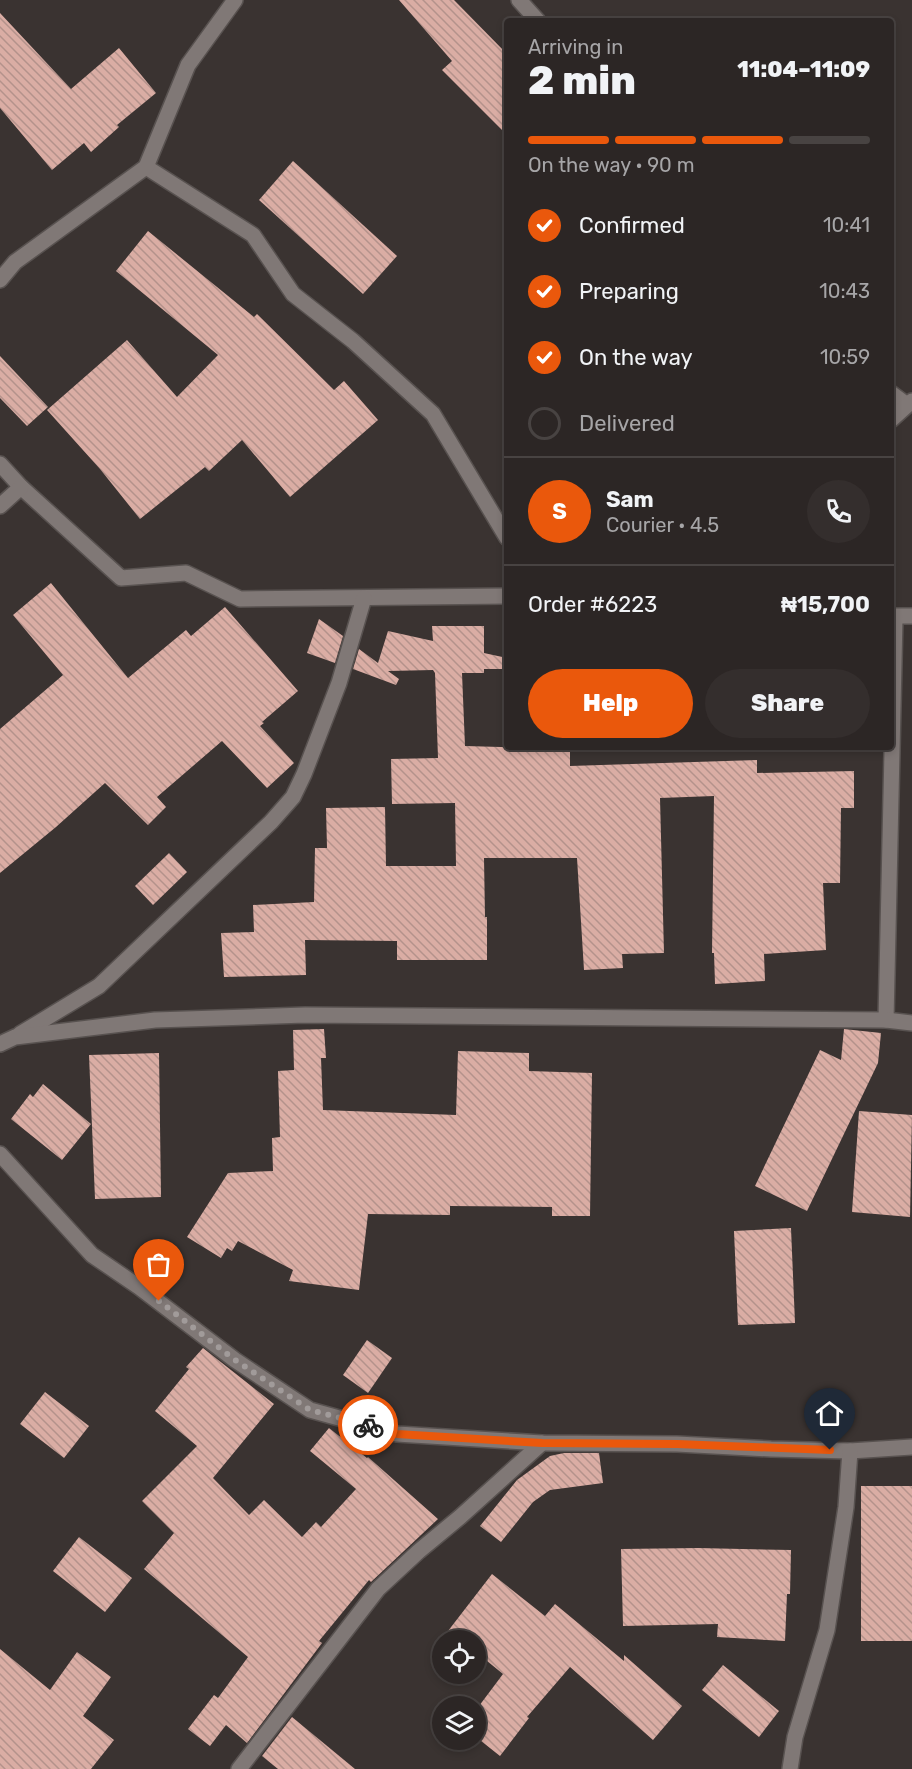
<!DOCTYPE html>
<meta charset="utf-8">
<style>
:root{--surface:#2c2625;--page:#342e2d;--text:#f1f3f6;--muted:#a6a5a7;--line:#484342;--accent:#ea580c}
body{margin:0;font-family:Rubik,sans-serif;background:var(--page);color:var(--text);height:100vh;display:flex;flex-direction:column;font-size:22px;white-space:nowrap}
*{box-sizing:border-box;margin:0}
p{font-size:20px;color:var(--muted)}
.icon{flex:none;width:33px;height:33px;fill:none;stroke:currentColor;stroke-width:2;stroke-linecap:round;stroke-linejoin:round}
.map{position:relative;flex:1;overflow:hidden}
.details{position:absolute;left:504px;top:18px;width:390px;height:732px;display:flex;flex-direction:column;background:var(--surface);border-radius:6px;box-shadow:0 3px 9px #0003,0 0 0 2px var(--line)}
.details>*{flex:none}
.tools{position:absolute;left:432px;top:1630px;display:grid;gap:12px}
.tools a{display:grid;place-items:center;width:54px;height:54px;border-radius:50%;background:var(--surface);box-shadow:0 3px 9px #0003,0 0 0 2px var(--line);font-size:30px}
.pin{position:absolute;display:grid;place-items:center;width:51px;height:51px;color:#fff;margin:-62px -26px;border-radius:50% 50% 50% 0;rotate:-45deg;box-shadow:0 0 6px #0007}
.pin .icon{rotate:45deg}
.courier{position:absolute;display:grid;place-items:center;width:60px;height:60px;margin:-30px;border:4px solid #ea580c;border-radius:50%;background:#fff;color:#222;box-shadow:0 2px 8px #0007}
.overview em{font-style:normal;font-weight:800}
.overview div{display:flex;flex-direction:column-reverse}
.overview{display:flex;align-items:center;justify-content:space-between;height:102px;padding:0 24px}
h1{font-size:39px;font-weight:800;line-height:45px}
.bar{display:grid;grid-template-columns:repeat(4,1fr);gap:9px 6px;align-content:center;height:72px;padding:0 24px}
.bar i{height:8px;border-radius:4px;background:var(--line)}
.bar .on{background:var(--accent)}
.bar p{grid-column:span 4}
.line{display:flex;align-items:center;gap:15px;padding:0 24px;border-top:2px solid var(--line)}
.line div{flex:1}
.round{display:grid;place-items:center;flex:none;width:63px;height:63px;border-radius:32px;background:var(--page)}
ol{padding:0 24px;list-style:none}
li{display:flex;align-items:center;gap:18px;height:66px}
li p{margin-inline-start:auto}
li .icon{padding:6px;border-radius:50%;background:var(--accent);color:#fff;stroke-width:4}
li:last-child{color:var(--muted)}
li i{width:33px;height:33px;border:3px solid var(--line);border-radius:50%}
.button{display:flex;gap:12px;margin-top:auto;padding:12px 24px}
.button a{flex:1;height:69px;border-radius:36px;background:var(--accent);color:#fff;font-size:24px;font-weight:800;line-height:69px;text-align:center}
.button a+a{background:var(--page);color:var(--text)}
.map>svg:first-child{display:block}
.building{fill:url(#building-back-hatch)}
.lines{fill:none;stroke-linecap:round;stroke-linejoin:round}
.minor-casing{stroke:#585250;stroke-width:18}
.minor{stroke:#807876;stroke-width:15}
.done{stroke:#a19b9a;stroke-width:6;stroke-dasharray:0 10.8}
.route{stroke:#ea580c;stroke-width:8}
</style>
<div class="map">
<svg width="912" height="1769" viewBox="0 0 912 1769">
<defs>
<pattern id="building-back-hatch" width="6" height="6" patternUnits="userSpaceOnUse" patternTransform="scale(1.5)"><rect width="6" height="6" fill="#daada4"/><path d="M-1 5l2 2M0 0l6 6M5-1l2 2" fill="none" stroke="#b4928b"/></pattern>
</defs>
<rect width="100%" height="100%" fill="#3a3331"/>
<g class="building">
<path d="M399,0H454L507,54V135L442,70L452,61Z"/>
<path d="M0,13L71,89L119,48L156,93L117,125L119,127L91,152L84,143L52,170L0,108Z"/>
<path d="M293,161L397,256L363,294L259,200Z"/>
<path d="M148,231L254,317L257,314L334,390L344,381L378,420L290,497L242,440L209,471L205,467L140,519L100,469L47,410L127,340L177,397L218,355L116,271Z"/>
<path d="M0,356L48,407L27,426L0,398Z"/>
<path d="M51,583L128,678L186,630L191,636L225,607L298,691L262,722L264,723L260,726L294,763L267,788L222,741L157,797L166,807L148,825L105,783L56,827L0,873V729L63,675L13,615Z"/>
<path d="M319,619L343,636L335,663L307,653Z"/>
<path d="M432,626H484V653L507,658V669H484V673H462L465,746L570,749V766L757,760V773L854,771V808H841L840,883H823L826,950L764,954L765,981L715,984L714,953H712L714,796L660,798L664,953L622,954L623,968L584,970L577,858H484L485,917H487V960H397V941L305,940L306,975L224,977L221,933L254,932L253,905L314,902L315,848H327L326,808L385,807L386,866H456L455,803L392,804L391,759L438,758L435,673L433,670L388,671L399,679L396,685L353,669L359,649L378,663L388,631L433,641Z"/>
<path d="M169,853L187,872L153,905L135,886Z"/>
<path d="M324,1029L326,1058H321L323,1110L456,1115L458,1051L529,1053V1071L592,1073L590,1216H552V1207L450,1206V1215L368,1214L359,1290L289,1281L293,1270L238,1241L232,1251L227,1248L221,1258L187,1237L228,1173L273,1171L272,1138L280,1137L278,1071L294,1070L293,1030Z"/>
<path d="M844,1029L881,1033L878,1063L807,1211L755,1186L820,1050L841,1060Z"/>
<path d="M159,1053L161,1197L95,1199L89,1055Z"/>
<path d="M43,1084L91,1124L62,1160L11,1119L30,1094L33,1097Z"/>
<path d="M859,1111L912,1115L910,1217L852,1212Z"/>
<path d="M791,1228L795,1323L738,1325L734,1231Z"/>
<path d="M367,1340L392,1358L368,1393L343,1375Z"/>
<path d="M203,1348L274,1404L213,1478L249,1515L264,1500L302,1537L316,1522L321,1527L356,1489L310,1451L329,1428L367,1458L368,1457L438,1519L371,1582L369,1580L319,1641L322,1643L247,1743L226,1725L210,1746L188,1729L214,1695L218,1698L248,1657L144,1569L174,1533L142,1501L197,1446L155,1411L189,1369L186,1367Z"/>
<path d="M45,1392L89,1426L64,1458L20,1424Z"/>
<path d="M564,1453H599L603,1483L550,1490L533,1502L501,1542L480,1526L517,1480L550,1456Z"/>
<rect x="861" y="1486" width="51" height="155"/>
<path d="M79,1537L132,1578L105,1612L53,1571Z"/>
<path d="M698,1548L791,1550L790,1594H787L785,1641L717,1637L718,1624L623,1626L621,1549Z"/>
<path d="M492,1574L545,1616L555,1604L624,1661V1655L682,1706L653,1740L570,1667L527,1717L529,1718L500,1756L476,1737V1710L503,1674L476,1652V1641H461L448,1631Z"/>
<path d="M0,1649L50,1690L77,1652L111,1677L83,1716L114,1740L91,1769H0Z"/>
<path d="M723,1665L779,1711L759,1737L702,1690Z"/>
<path d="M292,1717L355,1769H278L262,1756Z"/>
</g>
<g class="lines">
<defs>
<g id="minor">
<path d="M519,0L538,21"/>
<path d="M146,167L253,235L293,294L353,341L433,414L507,538"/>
<path d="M0,280L15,262L146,167L188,65L235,0"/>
<path d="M891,393L907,405"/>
<path d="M891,420L912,401"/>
<path d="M0,464L21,487L121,578L186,573L240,599L507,596"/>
<path d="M0,506L21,487"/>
<path d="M891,616H912"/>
<path d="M886,1020L895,617"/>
<path d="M20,1034L99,986L271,822L293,797L304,774L339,683L364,598"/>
<path d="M0,1044L15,1037L155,1020L305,1015L886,1020L912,1023"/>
<path d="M0,1154L92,1255L139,1287L235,1360L310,1410L397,1434L542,1443L677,1444L771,1449L850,1451L912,1447"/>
<path d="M239,1769L378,1589L419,1551L460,1517L542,1443"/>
<path d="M790,1769L795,1737L827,1630L846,1507L850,1451"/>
</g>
</defs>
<use href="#minor" class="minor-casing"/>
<use href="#minor" class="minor"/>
</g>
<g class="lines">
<path class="done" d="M159,1301L235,1360L310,1410L368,1425"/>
<path class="route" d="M368,1425L397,1434L542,1443L677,1444L830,1450"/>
</g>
</svg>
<div class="tools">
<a><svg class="icon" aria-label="locate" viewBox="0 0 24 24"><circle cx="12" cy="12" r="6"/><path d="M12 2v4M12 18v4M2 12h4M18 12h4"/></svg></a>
<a><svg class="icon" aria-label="layers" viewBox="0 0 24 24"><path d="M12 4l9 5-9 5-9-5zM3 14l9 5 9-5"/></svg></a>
</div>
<div class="pin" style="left:159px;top:1301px;background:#ea580c"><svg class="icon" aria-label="bag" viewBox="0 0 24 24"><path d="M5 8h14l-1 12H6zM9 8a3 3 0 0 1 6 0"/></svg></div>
<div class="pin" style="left:830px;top:1450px;background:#1f2937"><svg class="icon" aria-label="home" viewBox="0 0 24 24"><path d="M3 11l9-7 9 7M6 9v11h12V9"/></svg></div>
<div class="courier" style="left:368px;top:1425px"><svg class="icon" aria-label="bike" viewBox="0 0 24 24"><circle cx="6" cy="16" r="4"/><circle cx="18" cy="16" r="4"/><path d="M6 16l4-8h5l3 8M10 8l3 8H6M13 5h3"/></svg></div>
<section class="details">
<div class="overview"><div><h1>2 min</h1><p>Arriving in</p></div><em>11:04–11:09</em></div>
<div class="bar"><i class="on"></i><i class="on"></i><i class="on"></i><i></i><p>On the way · 90 m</p></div>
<ol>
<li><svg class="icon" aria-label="check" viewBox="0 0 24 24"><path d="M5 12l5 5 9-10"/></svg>Confirmed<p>10:41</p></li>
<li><svg class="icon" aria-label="check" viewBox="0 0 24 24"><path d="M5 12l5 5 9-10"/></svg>Preparing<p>10:43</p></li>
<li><svg class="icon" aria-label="check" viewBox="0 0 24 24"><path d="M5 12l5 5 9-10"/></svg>On the way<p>10:59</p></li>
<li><i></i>Delivered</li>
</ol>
<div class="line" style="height:108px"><b class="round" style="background:var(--accent);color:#fff">S</b><div><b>Sam</b><p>Courier · 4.5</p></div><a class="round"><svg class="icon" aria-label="phone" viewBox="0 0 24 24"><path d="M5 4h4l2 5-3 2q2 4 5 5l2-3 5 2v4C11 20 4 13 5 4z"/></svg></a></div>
<div class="line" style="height:78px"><div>Order #6223</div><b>₦15,700</b></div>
<div class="button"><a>Help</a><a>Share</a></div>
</section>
</div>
